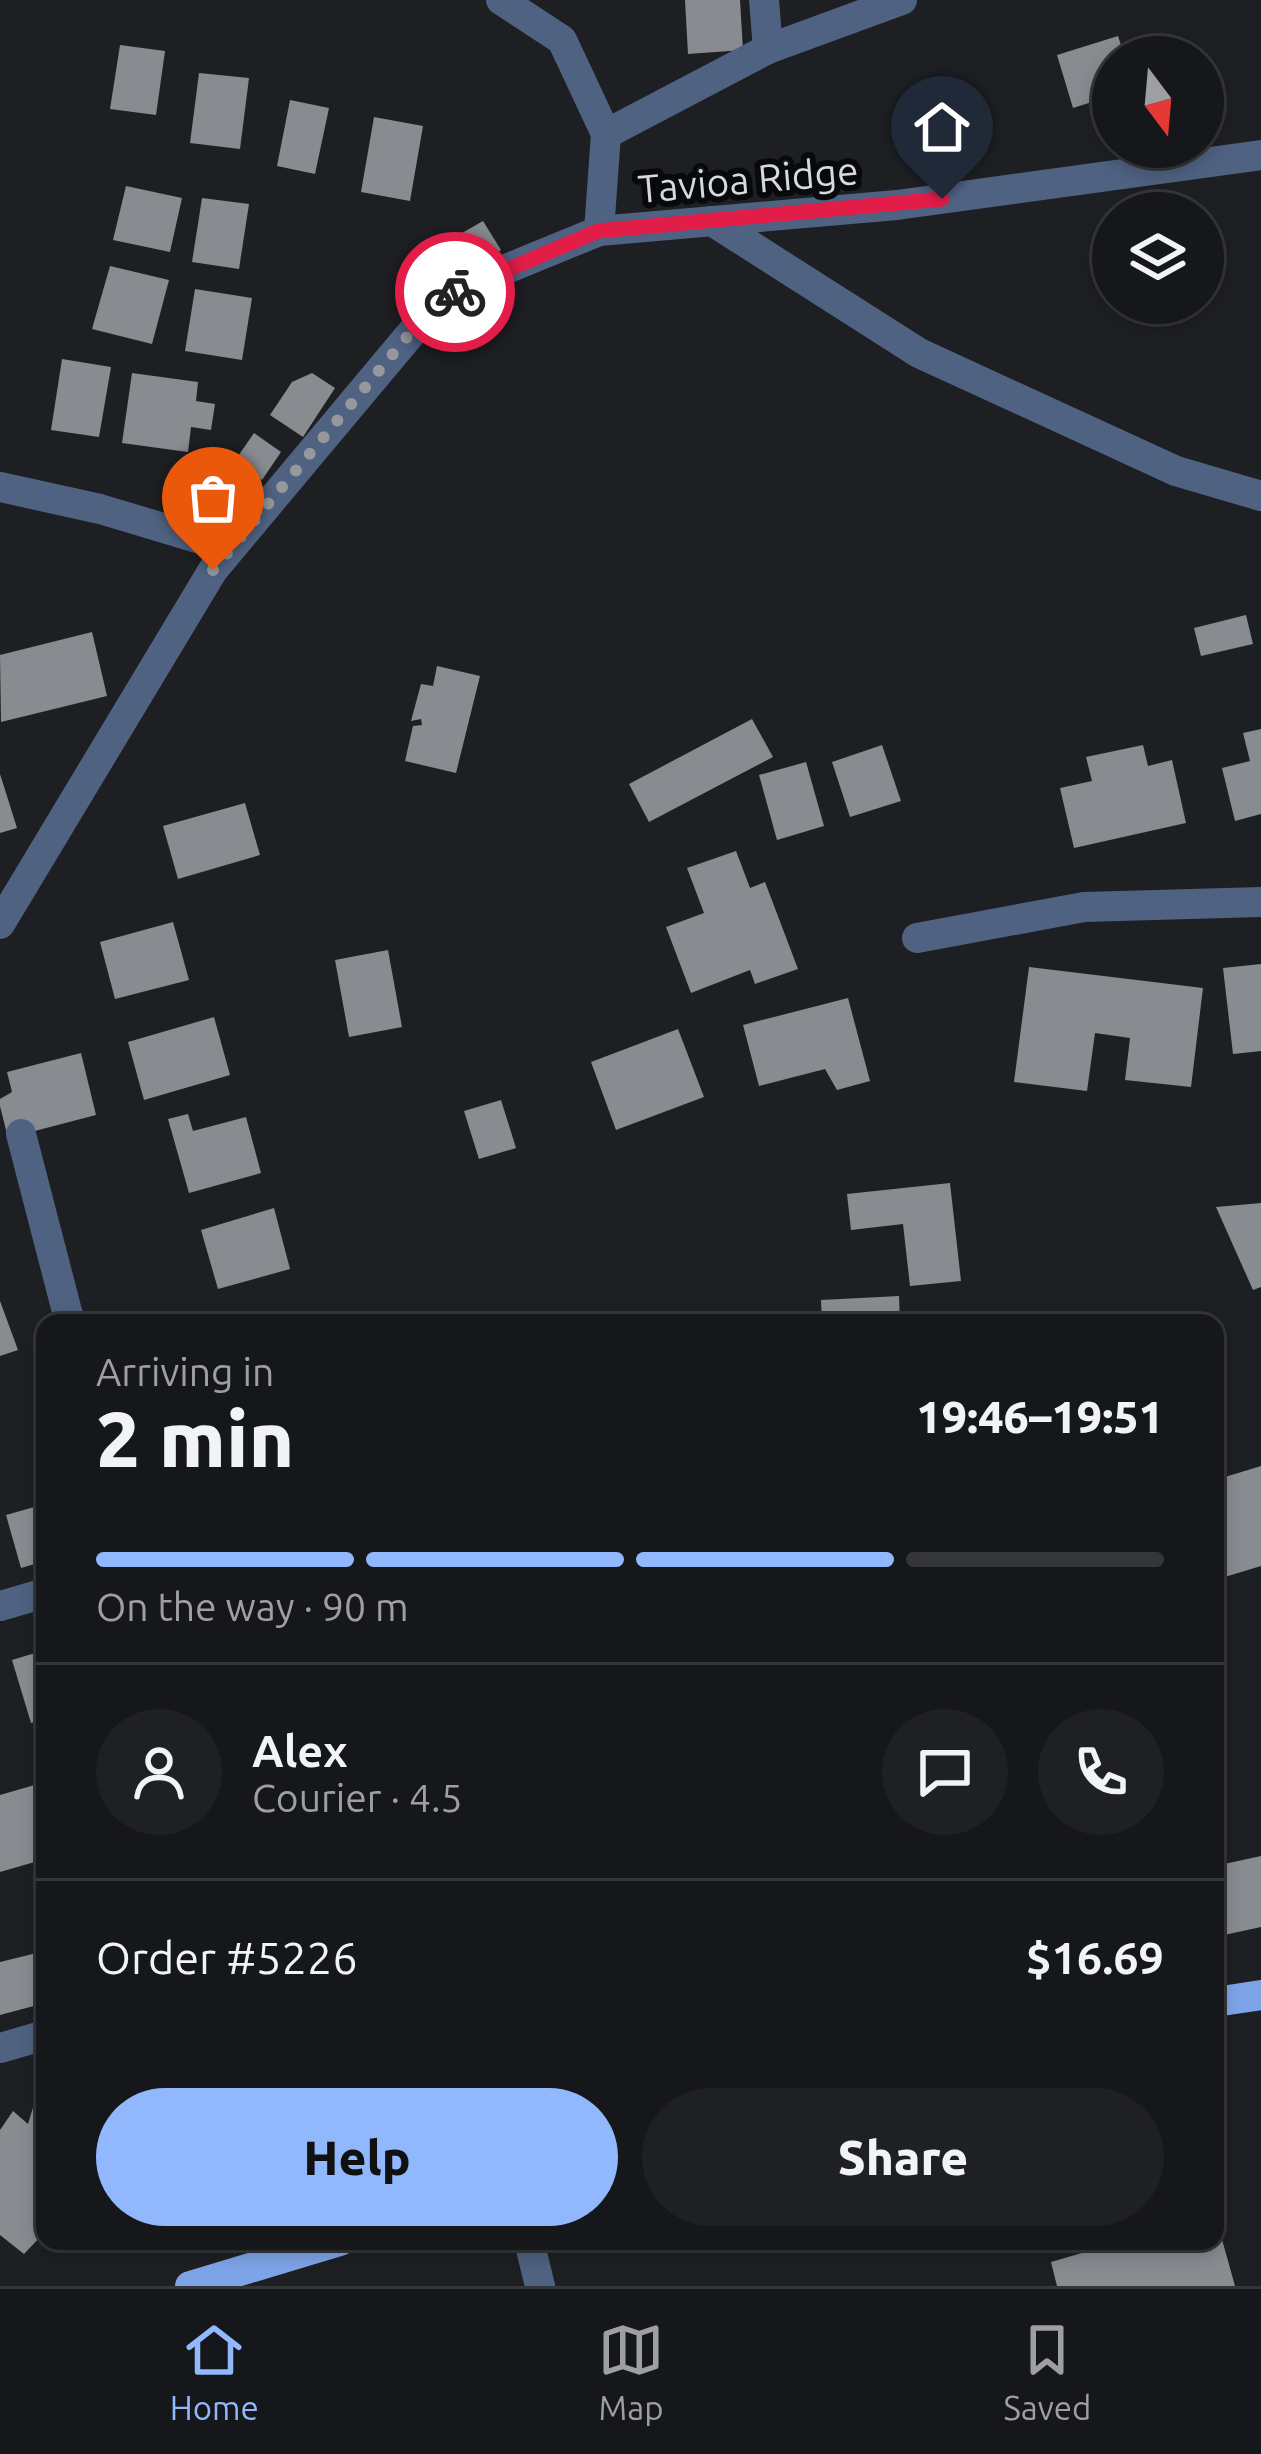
<!DOCTYPE html>
<meta charset="utf-8">
<style>
:root{--surface:#16171a;--page:#1f2023;--text:#f1f3f6;--muted:#9e9fa2;--line:#353639;--accent:#91b8fd}
body{margin:0;font-family:Ubuntu,sans-serif;background:var(--page);color:var(--text);height:100vh;display:flex;flex-direction:column;font-size:45px;white-space:nowrap}
*{box-sizing:border-box;margin:0}
p{font-size:39px;color:var(--muted)}
.icon{flex:none;width:66px;height:66px;fill:none;stroke:currentColor;stroke-width:2;stroke-linecap:round;stroke-linejoin:round}
.map{position:relative;flex:1;overflow:hidden}
.sheet{position:absolute;left:36px;top:1314px;width:1188px;height:936px;display:flex;flex-direction:column;background:var(--surface);border-radius:24px;box-shadow:0 6px 18px #0003,0 0 0 3px var(--line)}
.sheet>*{flex:none}
.needle{width:78px;rotate:164deg}
.tools{position:absolute;left:1092px;top:36px;display:grid;gap:24px}
.tools a{display:grid;place-items:center;width:132px;height:132px;border-radius:50%;background:var(--surface);box-shadow:0 6px 18px #0003,0 0 0 3px var(--line);font-size:60px}
.pin{position:absolute;display:grid;place-items:center;width:102px;height:102px;color:#fff;margin:-123px -51px;border-radius:50% 50% 50% 0;rotate:-45deg;box-shadow:0 0 12px #0007}
.pin .icon{rotate:45deg}
.courier{position:absolute;display:grid;place-items:center;width:120px;height:120px;margin:-60px;border:9px solid #e11d48;border-radius:50%;background:#fff;color:#222;box-shadow:0 3px 15px #0007}
.headline em{font-style:normal;font-weight:800}
.headline div{display:flex;flex-direction:column-reverse}
.headline{display:flex;align-items:center;justify-content:space-between;height:204px;padding:0 60px}
h1{font-size:78px;font-weight:800;line-height:90px}
.bar{display:grid;grid-template-columns:repeat(4,1fr);gap:18px 12px;align-content:center;height:144px;padding:0 60px}
.bar i{height:15px;border-radius:9px;background:var(--line)}
.bar .current{background:var(--accent)}
.bar p{grid-column:span 4}
.line{display:flex;align-items:center;gap:30px;padding:0 60px;border-top:3px solid var(--line)}
.line div{flex:1}
.round{display:grid;place-items:center;flex:none;width:126px;height:126px;border-radius:63px;background:var(--page)}
.action{display:flex;gap:24px;margin-top:auto;padding:24px 60px}
.action a{flex:1;height:138px;border-radius:72px;background:var(--accent);color:#111;font-size:48px;font-weight:800;line-height:138px;text-align:center}
.action a+a{background:var(--page);color:var(--text)}
.tab-bar{display:flex;justify-content:space-around;align-items:center;height:168px;border-top:3px solid var(--line);background:var(--surface);font-size:33px;color:var(--muted)}
.tab-bar a{display:grid;justify-items:center;gap:6px}
.tab-bar .current{color:var(--accent)}
.map>svg:first-child{display:block}
.building{fill:#888b90}
.lines{fill:none;stroke-linecap:round;stroke-linejoin:round}
.minor{stroke:#4f6282;stroke-width:30}
.major{stroke:#7ea4e8;stroke-width:30}
.done{stroke:#96989b;stroke-width:12;stroke-dasharray:0 21.6}
.route{stroke:#e11d48;stroke-width:15}
.labels{text-anchor:middle;dominant-baseline:central;stroke-width:12;stroke-linejoin:round;paint-order:stroke}
.street-label{font-size:39px;fill:#d7d9dc;stroke:#08090b}
</style>
<div class="map">
<svg width="1261" height="2286" viewBox="0 0 1261 2286">
<rect width="100%" height="100%" fill="#1d1f23"/>
<g class="building">
<path d="M685,0H740L743,50L688,54Z"/>
<path d="M1118,36L1125,57H1113V78L1103,81L1108,97L1073,108L1057,55Z"/>
<path d="M120,45L165,51L156,115L110,109Z"/>
<path d="M199,73L249,78L240,149L190,143Z"/>
<path d="M290,100L329,108L315,174L277,166Z"/>
<path d="M374,117L423,126L410,201L361,192Z"/>
<path d="M126,186L182,198L170,252L113,240Z"/>
<path d="M202,198L249,204L239,269L192,262Z"/>
<path d="M483,221L501,250L462,272L444,260L436,248Z"/>
<path d="M110,266L169,280L152,344L92,329Z"/>
<path d="M195,289L252,298L242,360L185,351Z"/>
<path d="M62,359L111,367L99,437L51,430Z"/>
<path d="M132,373L198,382L196,401L215,404L211,430L191,427L188,452L122,443Z"/>
<path d="M312,373L335,388L303,437L270,415L292,382Z"/>
<path d="M254,433L281,452L262,480L234,462Z"/>
<path d="M1246,615L1253,644L1201,656L1194,628Z"/>
<path d="M92,632L107,696L1,722L0,655Z"/>
<path d="M437,666L480,676L456,773L405,761L413,726L422,725L421,719L411,721L421,684L433,686Z"/>
<path d="M752,719L773,757L649,822L629,784Z"/>
<path d="M1261,729V814L1235,821L1222,768L1250,761L1243,733Z"/>
<path d="M882,745L901,801L850,817L832,762Z"/>
<path d="M1143,745L1148,766L1172,760L1186,823L1074,848L1060,788L1092,781L1086,757Z"/>
<path d="M806,762L824,826L777,840L759,775Z"/>
<path d="M0,774L17,828L0,833Z"/>
<path d="M245,803L260,855L178,879L163,826Z"/>
<path d="M736,851L750,888L765,882L798,969L755,984L750,970L691,993L666,927L704,913L687,868Z"/>
<path d="M173,922L189,980L115,999L100,942Z"/>
<path d="M388,950L402,1027L349,1037L335,960Z"/>
<path d="M1261,964V1051L1233,1054L1223,968Z"/>
<path d="M1029,967L1203,988L1191,1087L1125,1080L1130,1038L1095,1033L1087,1091L1014,1082Z"/>
<path d="M848,998L870,1081L837,1090L825,1069L759,1086L743,1025Z"/>
<path d="M214,1017L230,1075L144,1100L128,1042Z"/>
<path d="M678,1029L704,1097L616,1130L591,1062Z"/>
<path d="M81,1053L96,1115L8,1138L0,1106V1099L12,1092L7,1072Z"/>
<path d="M501,1100L516,1148L479,1159L464,1111Z"/>
<path d="M188,1114L193,1131L246,1117L261,1173L189,1193L168,1119Z"/>
<path d="M950,1183L961,1281L910,1286L903,1224L851,1230L847,1194Z"/>
<path d="M1261,1203V1287L1253,1290L1216,1207Z"/>
<path d="M274,1208L290,1269L218,1289L201,1230Z"/>
<path d="M899,1296L900,1323H822L821,1300Z"/>
<path d="M0,1301L18,1350L0,1356Z"/>
<path d="M1261,1466V1566L1215,1580V1480Z"/>
<path d="M45,1504V1561L21,1568L6,1515Z"/>
<path d="M45,1650V1719L31,1723L12,1660Z"/>
<path d="M45,1782V1859L0,1872V1795Z"/>
<path d="M1261,1856V1927L1215,1937V1866Z"/>
<path d="M45,1951V2003L0,2015V1962Z"/>
<path d="M35,2101L45,2108V2232L24,2254L0,2235V2130L13,2111L28,2124Z"/>
<path d="M1216,2218L1235,2286H1057L1051,2262L1123,2241H1215Z"/>
</g>
<g class="lines">
<g class="minor">
<path d="M764,0L768,49"/>
<path d="M606,134L768,49L902,0"/>
<path d="M712,221L919,353L1176,471L1261,496"/>
<path d="M599,231L897,205L1261,155"/>
<path d="M0,487L100,509L230,548"/>
<path d="M0,924L213,570L413,331L460,288L599,231L606,134L562,40L501,0"/>
<path d="M917,938L1084,907L1261,902"/>
<path d="M21,1134L70,1323"/>
<path d="M0,1606L45,1593"/>
<path d="M0,2048L45,2035"/>
<path d="M529,2241L540,2286"/>
</g>
<g class="major">
<path d="M1215,2002L1261,1995"/>
<path d="M190,2286L340,2241"/>
</g>
</g>
<g class="lines">
<path class="done" d="M213,570L412,331L455,292"/>
<path class="route" d="M455,292L598,231L942,199"/>
</g>
<g class="labels">
<g class="street-label">
<text transform="translate(748 179) rotate(-5)">Tavioa Ridge</text>
</g>
</g>
</svg>
<div class="tools">
<a><svg class="needle" viewBox="-14 -14 28 28"><path d="M0-13l5 13h-10z" fill="#e53935"/><path d="M0 13l5-13h-10z" fill="#9e9fa2"/></svg></a>
<a><svg class="icon" aria-label="layers" viewBox="0 0 24 24"><path d="M12 4l9 5-9 5-9-5zM3 14l9 5 9-5"/></svg></a>
</div>
<div class="pin" style="left:213px;top:570px;background:#ea580c"><svg class="icon" aria-label="bag" viewBox="0 0 24 24"><path d="M5 8h14l-1 12H6zM9 8a3 3 0 0 1 6 0"/></svg></div>
<div class="pin" style="left:942px;top:199px;background:#1f2937"><svg class="icon" aria-label="home" viewBox="0 0 24 24"><path d="M3 11l9-7 9 7M6 9v11h12V9"/></svg></div>
<div class="courier" style="left:455px;top:292px"><svg class="icon" aria-label="bike" viewBox="0 0 24 24"><circle cx="6" cy="16" r="4"/><circle cx="18" cy="16" r="4"/><path d="M6 16l4-8h5l3 8M10 8l3 8H6M13 5h3"/></svg></div>
<section class="sheet">
<div class="headline"><div><h1>2 min</h1><p>Arriving in</p></div><em>19:46–19:51</em></div>
<div class="bar"><i class="current"></i><i class="current"></i><i class="current"></i><i></i><p>On the way · 90 m</p></div>
<div class="line" style="height:216px"><a class="round"><svg class="icon" aria-label="person" viewBox="0 0 24 24"><circle cx="12" cy="8" r="4"/><path d="M4 21q1-7 8-7t8 7"/></svg></a><div><b>Alex</b><p>Courier · 4.5</p></div><a class="round"><svg class="icon" aria-label="chat" viewBox="0 0 24 24"><path d="M4 5h16v11H9l-5 4z"/></svg></a><a class="round"><svg class="icon" aria-label="phone" viewBox="0 0 24 24"><path d="M5 4h4l2 5-3 2q2 4 5 5l2-3 5 2v4C11 20 4 13 5 4z"/></svg></a></div>
<div class="line" style="height:156px"><div>Order #5226</div><b>$16.69</b></div>
<div class="action"><a>Help</a><a>Share</a></div>
</section>
</div>
<nav class="tab-bar">
<a class="current"><svg class="icon" aria-label="home" viewBox="0 0 24 24"><path d="M3 11l9-7 9 7M6 9v11h12V9"/></svg>Home</a>
<a><svg class="icon" aria-label="map" viewBox="0 0 24 24"><path d="M3 6l6-2 6 2 6-2v14l-6 2-6-2-6 2zM9 4v14M15 6v14"/></svg>Map</a>
<a><svg class="icon" aria-label="saved" viewBox="0 0 24 24"><path d="M7 4h10v16l-5-4-5 4z"/></svg>Saved</a>
</nav>
